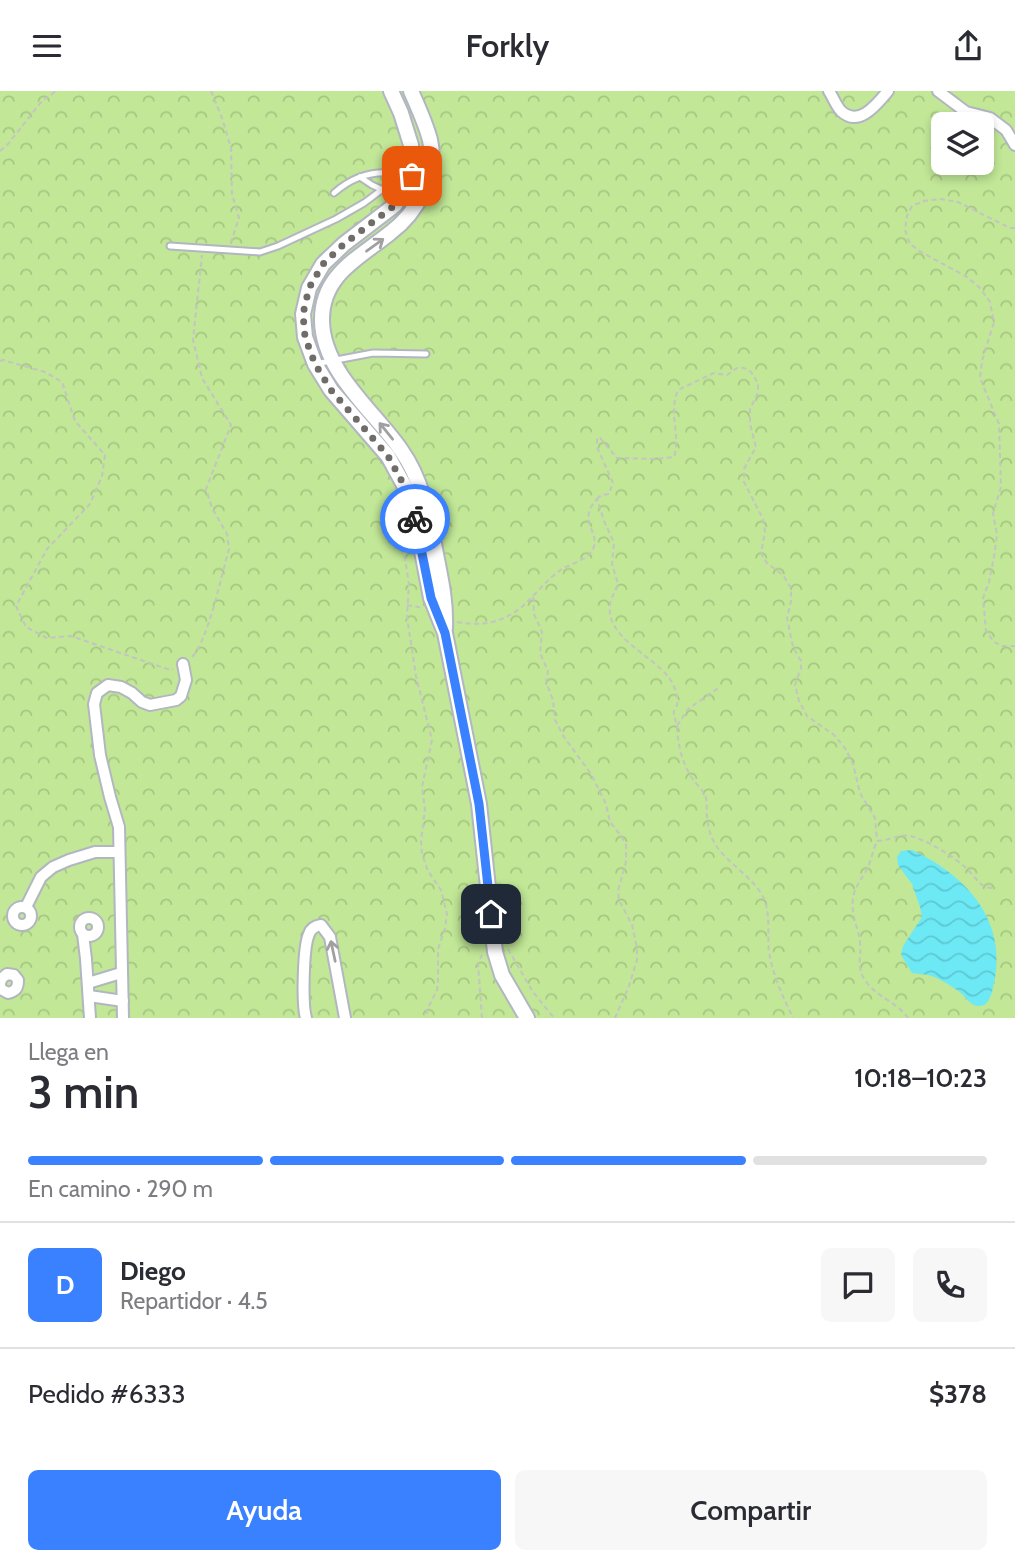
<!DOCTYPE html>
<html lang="es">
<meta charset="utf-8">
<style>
:root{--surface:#fff;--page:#f7f7f7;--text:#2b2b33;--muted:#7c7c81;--line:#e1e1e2;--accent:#3a81ff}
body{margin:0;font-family:Cabin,sans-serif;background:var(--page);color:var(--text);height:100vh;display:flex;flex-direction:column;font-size:26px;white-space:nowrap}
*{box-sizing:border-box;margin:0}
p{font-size:23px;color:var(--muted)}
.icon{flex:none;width:38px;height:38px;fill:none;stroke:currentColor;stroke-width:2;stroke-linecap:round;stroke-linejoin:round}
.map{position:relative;height:927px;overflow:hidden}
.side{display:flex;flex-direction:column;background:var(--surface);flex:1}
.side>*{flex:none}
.buttons{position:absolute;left:931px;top:21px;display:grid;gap:14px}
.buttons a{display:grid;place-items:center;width:63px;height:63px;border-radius:10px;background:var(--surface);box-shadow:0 4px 10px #0003;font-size:35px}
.pin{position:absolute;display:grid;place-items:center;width:60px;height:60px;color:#fff;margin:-30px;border-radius:14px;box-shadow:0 4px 10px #0006}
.courier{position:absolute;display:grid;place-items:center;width:70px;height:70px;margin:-35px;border:5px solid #3a81ff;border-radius:50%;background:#fff;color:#222;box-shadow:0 2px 9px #0007}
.overview em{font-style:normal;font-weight:600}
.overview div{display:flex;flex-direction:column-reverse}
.overview{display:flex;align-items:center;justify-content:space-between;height:119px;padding:0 28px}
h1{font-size:46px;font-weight:600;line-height:52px}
.bar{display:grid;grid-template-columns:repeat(4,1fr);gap:10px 7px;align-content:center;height:84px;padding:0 28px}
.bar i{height:9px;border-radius:5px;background:var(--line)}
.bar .active{background:var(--accent)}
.bar p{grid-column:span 4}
.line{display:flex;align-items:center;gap:18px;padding:0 28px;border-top:2px solid var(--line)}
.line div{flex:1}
.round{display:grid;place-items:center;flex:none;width:74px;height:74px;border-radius:10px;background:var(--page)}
.action{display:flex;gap:14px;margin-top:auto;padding:14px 28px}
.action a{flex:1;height:80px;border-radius:10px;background:var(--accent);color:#fff;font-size:28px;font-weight:600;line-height:80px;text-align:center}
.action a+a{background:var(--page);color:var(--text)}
header{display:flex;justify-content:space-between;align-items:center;height:91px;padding:0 28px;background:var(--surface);font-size:32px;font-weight:600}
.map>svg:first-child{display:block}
.forest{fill:url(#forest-crowns);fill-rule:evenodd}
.water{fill:url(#water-waves)}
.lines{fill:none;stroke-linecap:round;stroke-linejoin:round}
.lane-casing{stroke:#b2b6c0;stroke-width:9}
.street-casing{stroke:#b2b6c0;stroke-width:14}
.secondary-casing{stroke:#b2b6c0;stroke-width:18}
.path{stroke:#c4c4c4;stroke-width:2;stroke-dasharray:5 3.5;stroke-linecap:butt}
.lane{stroke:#fff;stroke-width:5}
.street{stroke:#fff;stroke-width:10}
.secondary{stroke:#fff;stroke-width:14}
.oneway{stroke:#a0a0a0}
.done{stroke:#706c6a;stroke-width:7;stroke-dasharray:0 12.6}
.route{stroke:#3a81ff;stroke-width:9}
</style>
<header><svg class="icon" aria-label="menu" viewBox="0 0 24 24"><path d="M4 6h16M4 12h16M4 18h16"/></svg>Forkly<svg class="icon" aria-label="share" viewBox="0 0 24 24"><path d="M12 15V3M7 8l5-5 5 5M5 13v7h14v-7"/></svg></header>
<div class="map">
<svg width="1015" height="927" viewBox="0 0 1015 927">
<defs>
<pattern id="forest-crowns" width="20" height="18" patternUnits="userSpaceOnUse" patternTransform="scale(1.75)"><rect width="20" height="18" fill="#c1e797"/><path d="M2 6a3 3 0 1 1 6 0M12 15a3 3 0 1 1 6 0" fill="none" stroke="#a6c682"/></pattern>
<pattern id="water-waves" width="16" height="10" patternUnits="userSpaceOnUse" patternTransform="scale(1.75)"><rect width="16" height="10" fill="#6ce9f5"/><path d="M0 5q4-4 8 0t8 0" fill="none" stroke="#5ec8d2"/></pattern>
</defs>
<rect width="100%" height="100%" fill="#eee4de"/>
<path class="forest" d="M0,0H1015V927H0ZM943,33H982V72H943Z"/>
<path class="water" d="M912,759C970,786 1011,834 992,901C990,907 987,916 978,915C970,915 964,903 957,899C949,894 938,886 928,884C923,883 918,883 912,882L901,864L903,855L922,826L920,816L912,793L898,774L897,766L901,760Z"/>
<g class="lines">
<defs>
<g id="lane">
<path d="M360,86L372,94L383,99"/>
<path d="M334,102C354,84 378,78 404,84"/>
<path d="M170,155L260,161L278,155L336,128L364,112L403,83"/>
<path d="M315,273L373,262L426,263"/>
</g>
<g id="street">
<path d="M829,0C833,6 836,15 841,20C859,37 877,13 888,0"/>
<path d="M938,0L966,21L990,27L1006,39L1015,54"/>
<circle cx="22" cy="825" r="9"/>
<path d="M26,816L41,786L53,776L69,769L95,761H119"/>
<circle cx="89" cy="836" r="9"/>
<path d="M83,843L86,868L90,927"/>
<path d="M0,892L2,887L7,883L14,884L18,889C18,897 16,900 8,902L1,898L0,894"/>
<path d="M88,892L121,882"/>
<path d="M89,905L123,910"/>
<path d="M123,927L119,736L110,706L100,664L94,613L97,602L108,594L121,596L132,602L142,611L150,614L176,609L181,605L186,589L183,573"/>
<path d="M306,927C302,914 303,856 309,843C311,837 315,835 321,834L330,846L345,927"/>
</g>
<g id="secondary">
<path d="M391,0L401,22L411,54L412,85L395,114L344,153L323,173L309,197L303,223L305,246L315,273L331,299L388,365L405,396L415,424L431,507L445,542L479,713L495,861L502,884L527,927"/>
<path d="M411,0C418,16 426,33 430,49C438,84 417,122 390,142C359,167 321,184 322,230C323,281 374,320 401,359C423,390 429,427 436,463C441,489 446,510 445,537"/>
</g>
</defs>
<use href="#lane" class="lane-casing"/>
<use href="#street" class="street-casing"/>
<use href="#secondary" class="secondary-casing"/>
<g class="path">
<path d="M211,0L222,27L231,57L232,103L239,127L231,151"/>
<path d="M0,60L8,53L42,10L56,0"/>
<path d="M1015,137H1010L958,111L940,108L924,110L912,115L907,125L905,139L910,153L921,161L967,186L980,197L990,211L994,231L982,270L980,287L999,333L1001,396L993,422L997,444L994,466L989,491L983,507L986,540L994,551L1002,555H1015"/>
<path d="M0,270L3,269L45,281L62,291L75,330L105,364L102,385L90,413L47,458L16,515L26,536L47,547L71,545L170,579L173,578"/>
<path d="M597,408L601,404L609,403L613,392L597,356V347H600L617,367L657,368L674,366C681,346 668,322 678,299L714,282L727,284L737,277H744L751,281L758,292V302L750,318V333L756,356L744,378V391L763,428L765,441L761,462L764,468L768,473L783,484L791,497V510L787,527L793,556L801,570V577L795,594L799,610L807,625L834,644L845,657L853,673L860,702L875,727L877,750"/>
<path d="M382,441L394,448L401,456L405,468L409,493L407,526L416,585L432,649L422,696L425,718L421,750L422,763L428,780L441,799L447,823L445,837L438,858V893L437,899L427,919L426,927"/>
<path d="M533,506L534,523L542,541L540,562L548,580L546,591L553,609L555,629L564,646L591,683L606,713L610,731L622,746L626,754V771L618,800L619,809L632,834L637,857V869L629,895L615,927"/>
<path d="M407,514L423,517"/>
<path d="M457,531C490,537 512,528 534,504C543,494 552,485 562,478C571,473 589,468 593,458C601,440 576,431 597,408L604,430L614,452L612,473L618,493C616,500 611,506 610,513C605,547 653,564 670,588C674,595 679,605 677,614C675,621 673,617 674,624C675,628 676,631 677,635L688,618L720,596"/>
<path d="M192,566C208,550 222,482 229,458L227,443L212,417L206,398L231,334L202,287L193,249L202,164"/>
<path d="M677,636C678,655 682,671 692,687C696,693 702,698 705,704C708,711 706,719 707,726C708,736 711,748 717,756C730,774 756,789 764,808C771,826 767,843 769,861C773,885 783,906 793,927"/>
<path d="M508,858L533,901L554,927"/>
<path d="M482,927L478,872L483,862"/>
<path d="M908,927C898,912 879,907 867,892C855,876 862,868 860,851C859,840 854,831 853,820C851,801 857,795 866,780C871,771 873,759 877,750C890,750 901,741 914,746C932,752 951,764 966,777C972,782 978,792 985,796C988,797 993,797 996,797"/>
</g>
<use href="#lane" class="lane"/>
<use href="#street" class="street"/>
<use href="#secondary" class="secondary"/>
</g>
<defs><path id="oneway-shaft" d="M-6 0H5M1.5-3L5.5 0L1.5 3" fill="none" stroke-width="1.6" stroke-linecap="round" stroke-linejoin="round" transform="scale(1.75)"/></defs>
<g class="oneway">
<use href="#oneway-shaft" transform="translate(375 154) rotate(-36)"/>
<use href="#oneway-shaft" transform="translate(386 340) rotate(-129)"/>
<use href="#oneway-shaft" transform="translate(333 860) rotate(-102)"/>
</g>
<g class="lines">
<path class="done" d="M412,85L395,114L344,153L323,173L309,197L303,223L305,246L315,273L331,299L388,365L405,396L415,428"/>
<path class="route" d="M415,428L431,507L445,542L479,713L491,823"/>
</g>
</svg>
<div class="buttons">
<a><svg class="icon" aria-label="layers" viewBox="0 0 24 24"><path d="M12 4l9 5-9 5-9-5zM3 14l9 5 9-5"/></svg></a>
</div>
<div class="pin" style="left:412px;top:85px;background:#ea580c"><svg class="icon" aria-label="bag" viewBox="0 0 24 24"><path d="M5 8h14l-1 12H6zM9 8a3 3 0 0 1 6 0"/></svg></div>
<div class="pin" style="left:491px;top:823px;background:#1f2937"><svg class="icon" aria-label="home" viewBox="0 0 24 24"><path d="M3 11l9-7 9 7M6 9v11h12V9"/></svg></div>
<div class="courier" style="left:415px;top:428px"><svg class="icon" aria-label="bike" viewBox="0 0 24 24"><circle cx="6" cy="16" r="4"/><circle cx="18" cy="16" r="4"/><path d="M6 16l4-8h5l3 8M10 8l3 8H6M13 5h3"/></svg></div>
</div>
<section class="side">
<div class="overview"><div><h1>3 min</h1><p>Llega en</p></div><em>10:18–10:23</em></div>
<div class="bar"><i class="active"></i><i class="active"></i><i class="active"></i><i></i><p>En camino · 290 m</p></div>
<div class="line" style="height:126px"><b class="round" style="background:var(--accent);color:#fff">D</b><div><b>Diego</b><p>Repartidor · 4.5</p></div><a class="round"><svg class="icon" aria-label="chat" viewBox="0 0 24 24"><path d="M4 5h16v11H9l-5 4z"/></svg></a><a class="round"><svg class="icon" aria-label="phone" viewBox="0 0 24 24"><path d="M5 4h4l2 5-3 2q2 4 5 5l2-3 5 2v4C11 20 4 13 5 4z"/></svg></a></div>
<div class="line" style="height:91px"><div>Pedido #6333</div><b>$378</b></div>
<div class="action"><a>Ayuda</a><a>Compartir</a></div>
</section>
